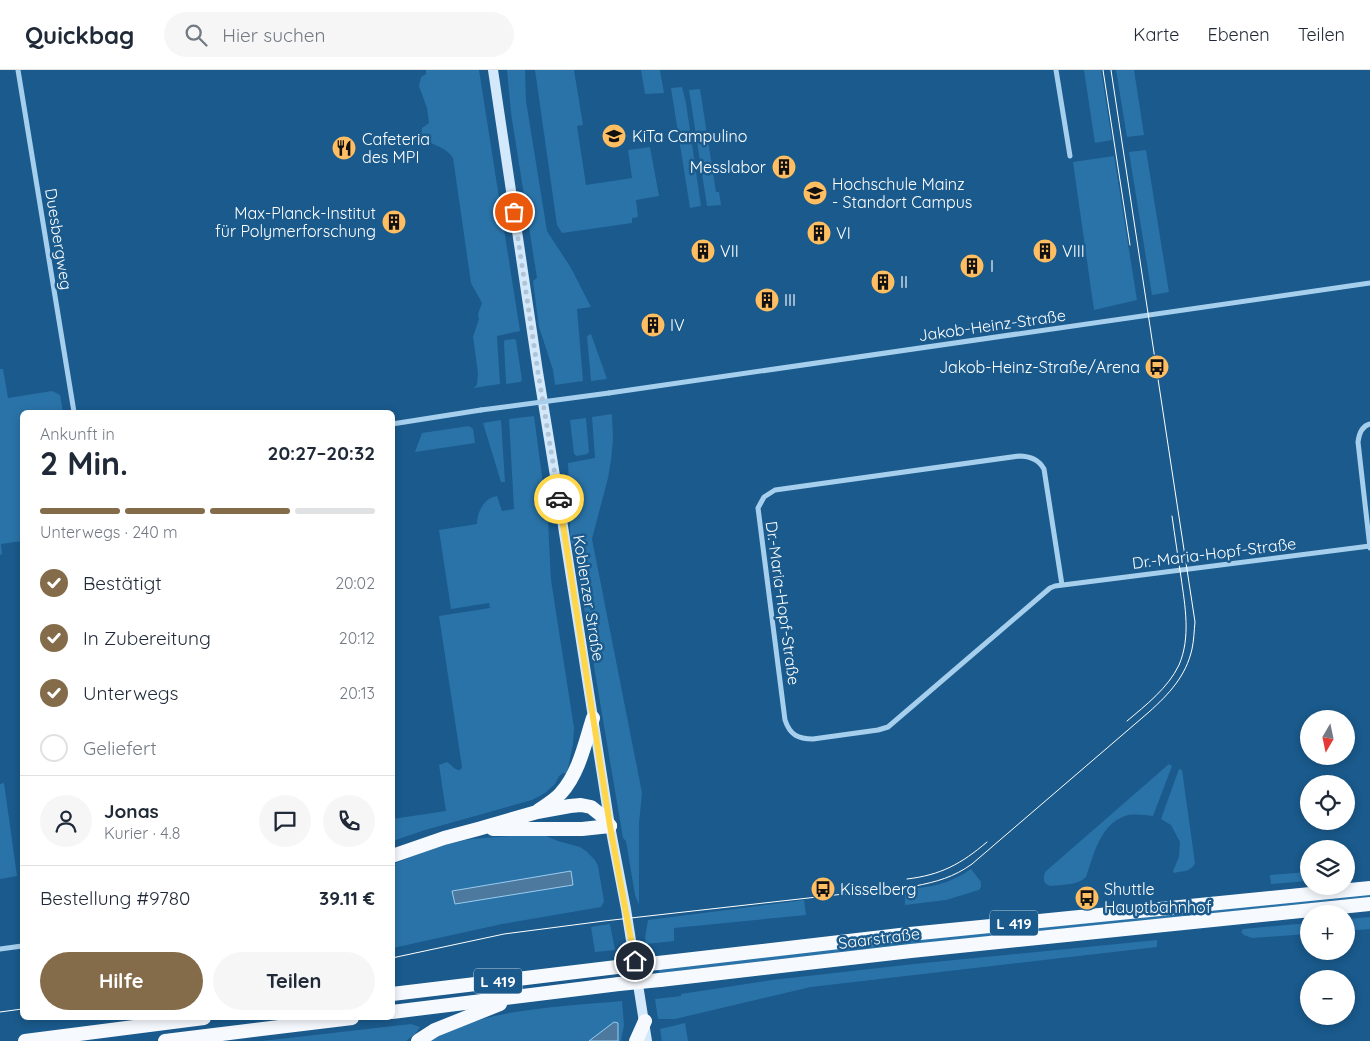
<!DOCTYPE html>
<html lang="de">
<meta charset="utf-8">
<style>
:root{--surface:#fff;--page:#f6f6f7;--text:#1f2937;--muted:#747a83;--line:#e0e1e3;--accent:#846c4a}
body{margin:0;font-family:Quicksand,sans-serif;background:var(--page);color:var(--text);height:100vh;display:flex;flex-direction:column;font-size:19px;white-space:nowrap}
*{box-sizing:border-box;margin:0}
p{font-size:16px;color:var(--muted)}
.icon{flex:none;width:28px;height:28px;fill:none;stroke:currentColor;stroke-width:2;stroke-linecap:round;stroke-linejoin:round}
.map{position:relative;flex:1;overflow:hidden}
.panel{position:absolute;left:20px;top:340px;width:375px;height:610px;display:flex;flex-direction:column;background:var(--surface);border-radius:8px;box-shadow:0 2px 8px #0003}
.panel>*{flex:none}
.needle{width:32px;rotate:189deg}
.buttons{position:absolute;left:1300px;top:640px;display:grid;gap:10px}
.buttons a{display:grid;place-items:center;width:55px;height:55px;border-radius:50%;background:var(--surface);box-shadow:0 2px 8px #0003;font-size:25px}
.pin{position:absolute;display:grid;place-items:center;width:42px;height:42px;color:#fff;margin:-21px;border:2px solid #fff;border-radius:50%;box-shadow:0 1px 5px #0007}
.courier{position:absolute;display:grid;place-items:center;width:50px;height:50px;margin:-25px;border:4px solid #ffd54a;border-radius:50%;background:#fff;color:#222;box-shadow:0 1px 6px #0007}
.headline em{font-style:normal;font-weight:700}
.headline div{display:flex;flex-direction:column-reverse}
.headline{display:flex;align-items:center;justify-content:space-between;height:85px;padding:0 20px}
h1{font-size:32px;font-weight:700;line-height:38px}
.bar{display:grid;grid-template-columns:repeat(4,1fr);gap:8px 5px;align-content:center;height:60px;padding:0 20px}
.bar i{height:6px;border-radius:4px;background:var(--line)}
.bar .on{background:var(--accent)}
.bar p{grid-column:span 4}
.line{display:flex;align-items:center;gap:12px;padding:0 20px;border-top:1px solid var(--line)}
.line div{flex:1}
.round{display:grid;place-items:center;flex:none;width:52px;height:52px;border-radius:26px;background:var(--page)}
ol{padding:0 20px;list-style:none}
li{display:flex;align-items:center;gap:15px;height:55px}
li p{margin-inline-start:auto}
li .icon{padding:5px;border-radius:50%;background:var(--accent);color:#fff;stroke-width:4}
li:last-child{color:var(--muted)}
li i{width:28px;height:28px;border:2px solid var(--line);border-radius:50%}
.primary-button{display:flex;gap:10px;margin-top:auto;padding:10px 20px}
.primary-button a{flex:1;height:58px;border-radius:30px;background:var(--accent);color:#fff;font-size:20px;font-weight:700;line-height:58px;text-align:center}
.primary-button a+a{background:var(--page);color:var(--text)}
header{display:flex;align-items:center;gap:30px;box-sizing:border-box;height:70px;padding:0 25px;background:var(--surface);border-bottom:1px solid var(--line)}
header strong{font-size:24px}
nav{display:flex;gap:28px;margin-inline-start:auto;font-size:18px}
.search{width:350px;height:45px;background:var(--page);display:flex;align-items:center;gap:12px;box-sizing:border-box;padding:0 18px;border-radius:28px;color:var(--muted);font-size:19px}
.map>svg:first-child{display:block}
.green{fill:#2a73a8}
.water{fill:#4c799d;stroke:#99ccef}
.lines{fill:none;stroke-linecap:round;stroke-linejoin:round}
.minor{stroke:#a6cfed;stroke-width:5}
.secondary{stroke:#d3e8fa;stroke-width:10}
.trunk{stroke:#f6faff;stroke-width:14}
.tram{stroke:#fff;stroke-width:1}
.minor-bridge{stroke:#a6cfed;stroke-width:5}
.trunk-bridge{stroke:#f6faff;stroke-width:14}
.done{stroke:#afc5d7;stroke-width:5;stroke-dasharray:0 9}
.route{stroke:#ffd54a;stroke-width:6}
.labels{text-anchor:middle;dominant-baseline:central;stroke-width:5;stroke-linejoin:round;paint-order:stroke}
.shield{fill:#1a5a8c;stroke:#bacedc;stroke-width:1}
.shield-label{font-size:15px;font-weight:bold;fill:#fff}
.poi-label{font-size:16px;fill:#fff;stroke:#1a5a8c;text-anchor:start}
.street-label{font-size:16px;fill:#fff;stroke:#1a5a8c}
</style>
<header>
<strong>Quickbag</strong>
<div class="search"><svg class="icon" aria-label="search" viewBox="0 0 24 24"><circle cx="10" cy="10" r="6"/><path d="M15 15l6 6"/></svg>Hier suchen</div>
<nav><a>Karte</a><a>Ebenen</a><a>Teilen</a></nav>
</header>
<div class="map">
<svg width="1370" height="971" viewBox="0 0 1370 971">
<rect width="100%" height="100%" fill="#1a5a8c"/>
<g class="green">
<path d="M426,0H479L520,261L497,266L500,314L473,318L477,315L478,303L473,267L479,249L478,244L482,233L471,213L453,88C445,75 424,73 422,67C421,65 422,59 422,58L429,53L427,38L419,16L421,7L426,4Z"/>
<path d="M507,0H525L526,31L547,161L571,198L591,237L577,239L583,311L555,315L553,300L539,257L533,211L537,208L511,43Z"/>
<path d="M535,0H574L583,55L577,56L586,115L632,108L628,80L650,77L659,126L636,130L638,147L632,148V153L562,163L557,155Z"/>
<path d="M641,0H660L664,23L645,24Z"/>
<path d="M1084,0H1101L1112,70L1095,73Z"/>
<path d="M1116,0H1134L1144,65L1127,67Z"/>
<path d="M682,17L686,33L701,136L690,138L671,18Z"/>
<path d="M700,19L716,122H719L721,135L707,136L689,20Z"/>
<path d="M1146,80L1169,222L1152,225L1129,82Z"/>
<path d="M1114,86L1137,230L1094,240L1073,92Z"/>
<path d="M591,264L607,309L591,311L587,266Z"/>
<path d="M514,269L516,270L522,310L520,312L506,314L504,272L505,270Z"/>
<path d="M0,299H3L8,328L52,321L60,325L63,342H22V471L1,474L2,484L0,485Z"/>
<path d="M612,344L613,370L611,390L608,408L592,469L642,723L639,753V835L635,825L626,771L623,768L579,508L570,466V427L568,393L595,388L592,347Z"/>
<path d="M534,346L548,452L551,510L574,658L573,674L567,703H563L559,706L555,714L545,723L532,730L425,760L393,771L392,749L446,741L439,695L447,692C452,695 454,700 460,700L462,697L439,546L490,538L489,533L451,539L439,460L477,454C477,442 484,428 497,426L502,441L514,439L509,349Z"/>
<path d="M586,348L589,382L587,384L577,386L574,384L570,350Z"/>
<path d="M501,350L505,412H501L483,353Z"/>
<path d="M469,356L473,359L475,373L415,382L422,363Z"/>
<path d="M1169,694L1172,696L1153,746C1144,745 1134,743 1125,746C1100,755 1094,784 1086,807C1079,814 1070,814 1061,815C1049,817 1041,816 1045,802Z"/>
<path d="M1179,699L1182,700L1195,793C1191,802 1183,801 1174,803L1173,801L1179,787L1180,772L1171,755L1161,749Z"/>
<path d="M4,713L17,806L0,809V714Z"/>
<path d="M511,766H546L558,771L580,777L586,781L595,790L598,796L604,831L601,837L502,854L393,878V794C418,784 444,773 472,769C485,768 498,767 511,766Z"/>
<path d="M971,799L981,812V817L979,820L946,830L905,835V819C929,818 950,814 971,799Z"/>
<path d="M1309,802V811L1271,814L1270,805Z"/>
<path d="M1370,824V827L905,875L659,903L658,899L905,871Z"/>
<path d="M804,830L806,845L674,858V871L646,874L645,868L648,850Z"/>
<path d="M1370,847V859L1346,861V849Z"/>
<path d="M1309,853V864L1252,868L1244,865L1241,862L1243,859Z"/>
<path d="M610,854L615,880L595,882L591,857Z"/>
<path d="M1157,870V877L811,917L675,949H658L655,929L681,926V924L772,910L914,894Z"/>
<path d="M622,931L624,955L621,971H428C437,967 446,961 455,958C505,938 569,936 622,931Z"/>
<path d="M685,953L688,971H662L660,959Z"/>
<path d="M411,954L420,957L416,963L406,971H262Z"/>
</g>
<g class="water">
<path d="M571,801L573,815L455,834L452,821Z"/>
<path d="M614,952L618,953V971H589Z"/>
</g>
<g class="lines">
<g class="minor">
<path d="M18,0L74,342"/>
<path d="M1056,0L1070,86"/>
<path d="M609,323L1370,213"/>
<path d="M392,354L481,340"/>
<path d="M1370,478L1358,372C1359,364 1362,356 1370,354"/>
<path d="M1062,515L1044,399C1039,390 1030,386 1019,386L775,420L764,427L758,438L785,650C790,665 798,669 813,669L878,660L888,657L1050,518L1055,516L1370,476"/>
<path d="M0,879L22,876"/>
</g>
<path class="secondary" d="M493,0L538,302L557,418L610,756L626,839L647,971"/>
<g class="trunk">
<path d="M539,740C546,735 555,730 561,723C579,703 585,673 593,648"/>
<path d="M493,759H582L610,756"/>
<path d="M392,786L444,768L478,759L537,742L570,736L581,735L591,737L601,745L610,756"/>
<path d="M658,893L900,865L1370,818"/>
<path d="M660,910L911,881L1370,834"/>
<path d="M392,924L617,897"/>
<path d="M392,942L619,914"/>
<path d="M25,971L204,948"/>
<path d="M165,971L352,948"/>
<path d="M418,971L435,960L500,934"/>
<path d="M636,971L645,951"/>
</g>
<g class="tram">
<path d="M1103,0L1130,175"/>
<path d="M1127,651C1146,635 1168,618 1179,595C1191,567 1185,536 1181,507C1178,487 1175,467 1172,446"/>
<path d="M907,809C941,805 961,794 987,772"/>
<path d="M392,888L504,864L604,851L915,816C936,812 954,807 972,794L1149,642C1169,624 1186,606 1192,579C1194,570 1194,561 1195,552L1111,0"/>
<path d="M0,942L22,939"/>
</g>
<path class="minor-bridge" d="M481,340L609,323"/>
<g class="trunk-bridge">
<path d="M617,897L658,893"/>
<path d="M619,914L660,910"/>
</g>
</g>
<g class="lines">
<path class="done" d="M514,142L538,302L559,429"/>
<path class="route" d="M559,429L610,756L635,891"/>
</g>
<defs>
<symbol id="school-disc" viewBox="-11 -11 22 22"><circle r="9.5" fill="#ffbe62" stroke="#1a5a8c"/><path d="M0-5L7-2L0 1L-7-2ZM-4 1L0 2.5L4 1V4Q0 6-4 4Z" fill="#111"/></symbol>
<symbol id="restaurant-disc" viewBox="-11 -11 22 22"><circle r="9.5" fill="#ffbe62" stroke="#1a5a8c"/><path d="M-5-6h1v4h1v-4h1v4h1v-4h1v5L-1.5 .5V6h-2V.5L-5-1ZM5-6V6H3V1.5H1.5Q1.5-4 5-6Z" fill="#111"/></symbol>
<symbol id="building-disc" viewBox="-11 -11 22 22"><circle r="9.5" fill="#ffbe62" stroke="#1a5a8c"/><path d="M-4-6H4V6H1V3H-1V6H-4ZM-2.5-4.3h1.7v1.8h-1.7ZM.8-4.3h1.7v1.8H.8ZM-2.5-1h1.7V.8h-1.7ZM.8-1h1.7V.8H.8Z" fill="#111"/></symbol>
<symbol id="university-disc" viewBox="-11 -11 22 22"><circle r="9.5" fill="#ffbe62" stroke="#1a5a8c"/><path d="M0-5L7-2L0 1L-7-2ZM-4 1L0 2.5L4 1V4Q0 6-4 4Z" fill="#111"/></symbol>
<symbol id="bus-disc" viewBox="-11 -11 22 22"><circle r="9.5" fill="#ffbe62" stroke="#1a5a8c"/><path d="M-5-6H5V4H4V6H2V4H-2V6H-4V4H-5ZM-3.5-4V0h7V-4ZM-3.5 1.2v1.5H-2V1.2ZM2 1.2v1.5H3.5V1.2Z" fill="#111"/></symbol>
</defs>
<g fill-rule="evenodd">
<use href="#school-disc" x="600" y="52" width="28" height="28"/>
<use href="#restaurant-disc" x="330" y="64" width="28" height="28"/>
<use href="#building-disc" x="770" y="83" width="28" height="28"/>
<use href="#university-disc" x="801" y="109" width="28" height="28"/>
<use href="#building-disc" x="380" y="138" width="28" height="28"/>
<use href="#building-disc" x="805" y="149" width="28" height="28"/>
<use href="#building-disc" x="689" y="167" width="28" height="28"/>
<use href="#building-disc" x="1031" y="167" width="28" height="28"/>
<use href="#building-disc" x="958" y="182" width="28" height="28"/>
<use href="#building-disc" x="869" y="198" width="28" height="28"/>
<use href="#building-disc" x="753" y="216" width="28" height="28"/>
<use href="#building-disc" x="639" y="241" width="28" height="28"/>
<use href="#bus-disc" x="1143" y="283" width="28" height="28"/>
<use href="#bus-disc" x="809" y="805" width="28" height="28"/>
<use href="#bus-disc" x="1073" y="814" width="28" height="28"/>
</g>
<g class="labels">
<g class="shield">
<rect x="990" y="840.5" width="48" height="25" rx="4"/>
<rect x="474" y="898.5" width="48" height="25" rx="4"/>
</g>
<g class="shield-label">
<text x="1014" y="853">L 419</text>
<text x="498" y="911">L 419</text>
</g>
<g class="poi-label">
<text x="632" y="66">KiTa Campulino</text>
<text x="362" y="69">Cafeteria<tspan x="362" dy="18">des MPI</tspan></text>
<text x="766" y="97" text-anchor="end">Messlabor</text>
<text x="832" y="114">Hochschule Mainz<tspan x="832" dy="18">- Standort Campus</tspan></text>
<text x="376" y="143" text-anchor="end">Max-Planck-Institut<tspan x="376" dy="18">für Polymerforschung</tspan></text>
<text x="836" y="163">VI</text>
<text x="720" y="181">VII</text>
<text x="1062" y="181">VIII</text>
<text x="990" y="196">I</text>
<text x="900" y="212">II</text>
<text x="784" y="230">III</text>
<text x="670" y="255">IV</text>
<text x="1140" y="297" text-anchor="end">Jakob-Heinz-Straße/Arena</text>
<text x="840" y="819">Kisselberg</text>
<text x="1104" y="819">Shuttle<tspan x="1104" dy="18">Hauptbahnhof</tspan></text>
</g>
<g class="street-label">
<text transform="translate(59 169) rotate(81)">Duesbergweg</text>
<text transform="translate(992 255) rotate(-8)">Jakob-Heinz-Straße</text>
<text transform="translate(1214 483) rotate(-7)">Dr.-Maria-Hopf-Straße</text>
<text transform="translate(589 528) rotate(81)">Koblenzer Straße</text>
<text transform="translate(783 533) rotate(82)">Dr.-Maria-Hopf-Straße</text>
<text transform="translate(879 868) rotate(-7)">Saarstraße</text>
</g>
</g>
</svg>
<div class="buttons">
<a><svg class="needle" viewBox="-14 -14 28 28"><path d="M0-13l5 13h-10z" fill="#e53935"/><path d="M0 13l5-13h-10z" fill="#747a83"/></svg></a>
<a><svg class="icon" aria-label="locate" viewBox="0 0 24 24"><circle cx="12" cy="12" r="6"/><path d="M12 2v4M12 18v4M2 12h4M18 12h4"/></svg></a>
<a><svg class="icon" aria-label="layers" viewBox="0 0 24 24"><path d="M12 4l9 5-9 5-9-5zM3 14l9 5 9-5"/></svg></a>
<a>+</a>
<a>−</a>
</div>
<div class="pin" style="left:514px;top:142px;background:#ea580c"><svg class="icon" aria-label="bag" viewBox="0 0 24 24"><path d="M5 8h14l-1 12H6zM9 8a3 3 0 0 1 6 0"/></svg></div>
<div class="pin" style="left:635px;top:891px;background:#1f2937"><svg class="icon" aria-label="home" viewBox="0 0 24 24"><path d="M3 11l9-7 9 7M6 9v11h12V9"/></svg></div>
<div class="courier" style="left:559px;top:429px"><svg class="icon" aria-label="car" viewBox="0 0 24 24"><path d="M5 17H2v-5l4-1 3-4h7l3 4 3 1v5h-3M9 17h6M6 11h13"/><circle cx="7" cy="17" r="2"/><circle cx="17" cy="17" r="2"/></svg></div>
<section class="panel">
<div class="headline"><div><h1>2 Min.</h1><p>Ankunft in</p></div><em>20:27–20:32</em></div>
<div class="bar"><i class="on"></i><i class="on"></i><i class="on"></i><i></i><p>Unterwegs · 240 m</p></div>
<ol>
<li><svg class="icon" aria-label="check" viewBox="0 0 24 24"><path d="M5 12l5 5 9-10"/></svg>Bestätigt<p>20:02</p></li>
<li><svg class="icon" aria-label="check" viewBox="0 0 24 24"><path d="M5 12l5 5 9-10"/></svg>In Zubereitung<p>20:12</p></li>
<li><svg class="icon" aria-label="check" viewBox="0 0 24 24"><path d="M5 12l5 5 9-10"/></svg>Unterwegs<p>20:13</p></li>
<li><i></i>Geliefert</li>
</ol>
<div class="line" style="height:90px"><a class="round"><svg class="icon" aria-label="person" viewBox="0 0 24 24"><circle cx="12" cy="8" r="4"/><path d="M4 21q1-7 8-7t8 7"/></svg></a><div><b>Jonas</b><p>Kurier · 4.8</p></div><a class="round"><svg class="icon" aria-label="chat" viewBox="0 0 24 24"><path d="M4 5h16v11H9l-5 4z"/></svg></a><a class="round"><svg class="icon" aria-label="phone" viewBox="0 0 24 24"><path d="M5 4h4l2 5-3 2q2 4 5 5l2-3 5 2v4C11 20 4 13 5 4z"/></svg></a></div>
<div class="line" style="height:65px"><div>Bestellung #9780</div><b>39.11 €</b></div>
<div class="primary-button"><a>Hilfe</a><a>Teilen</a></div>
</section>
</div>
